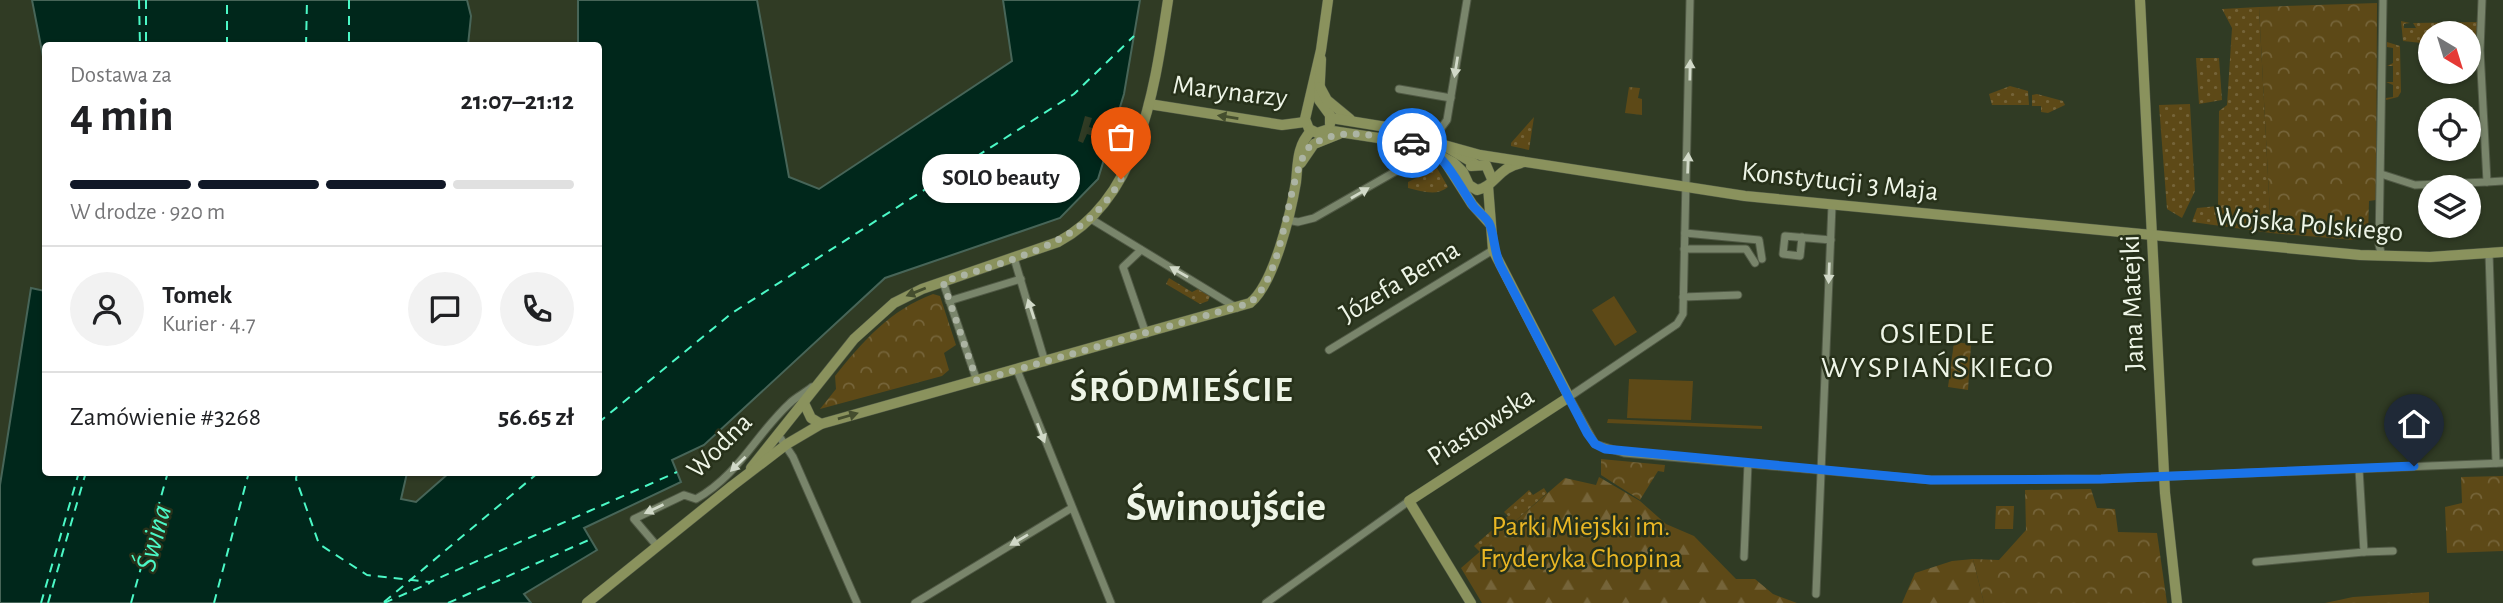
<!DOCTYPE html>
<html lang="pl">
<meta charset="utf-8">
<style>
:root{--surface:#fff;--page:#f2f2f2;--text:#202124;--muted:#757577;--line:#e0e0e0;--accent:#111827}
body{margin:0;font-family:"Alegreya Sans",sans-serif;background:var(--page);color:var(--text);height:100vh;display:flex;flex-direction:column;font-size:26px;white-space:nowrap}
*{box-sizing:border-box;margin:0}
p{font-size:23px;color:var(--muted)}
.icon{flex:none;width:38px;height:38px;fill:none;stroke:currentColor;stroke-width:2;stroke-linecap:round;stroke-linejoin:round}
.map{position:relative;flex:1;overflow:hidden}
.details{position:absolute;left:42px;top:42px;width:560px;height:434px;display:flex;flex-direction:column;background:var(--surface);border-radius:7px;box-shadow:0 2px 5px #0004}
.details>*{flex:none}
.needle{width:46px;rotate:142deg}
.buttons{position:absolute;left:2418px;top:21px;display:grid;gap:14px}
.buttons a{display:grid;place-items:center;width:63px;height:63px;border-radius:50%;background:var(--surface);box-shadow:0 2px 5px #0004;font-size:35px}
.pin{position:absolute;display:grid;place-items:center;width:60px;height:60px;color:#fff;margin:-72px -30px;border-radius:50% 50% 50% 0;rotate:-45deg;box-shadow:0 0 7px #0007}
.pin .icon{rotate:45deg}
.courier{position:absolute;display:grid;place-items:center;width:70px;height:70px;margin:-35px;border:5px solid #1a73e8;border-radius:50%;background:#fff;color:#222;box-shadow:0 2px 9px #0007}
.bubble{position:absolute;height:49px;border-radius:24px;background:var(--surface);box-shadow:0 2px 5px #0004;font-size:23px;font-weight:600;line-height:49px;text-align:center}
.headline em{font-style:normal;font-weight:600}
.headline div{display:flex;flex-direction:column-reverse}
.headline{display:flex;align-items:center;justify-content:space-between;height:119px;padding:0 28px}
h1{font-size:46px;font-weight:600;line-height:52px}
.bar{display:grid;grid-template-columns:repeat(4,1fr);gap:10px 7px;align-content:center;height:84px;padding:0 28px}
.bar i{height:9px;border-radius:5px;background:var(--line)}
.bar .current{background:var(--accent)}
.bar p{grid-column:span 4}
.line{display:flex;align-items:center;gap:18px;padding:0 28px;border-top:2px solid var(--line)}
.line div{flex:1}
.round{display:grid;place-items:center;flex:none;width:74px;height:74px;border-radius:37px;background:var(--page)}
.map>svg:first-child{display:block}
.grass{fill:url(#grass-dots)}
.forest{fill:url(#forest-firs)}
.park{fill:url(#park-crowns)}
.pitch{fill:#5d4917}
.water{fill:#00271b;stroke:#476558;stroke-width:2}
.pier{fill:#303b24}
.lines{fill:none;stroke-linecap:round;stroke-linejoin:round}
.ferry{stroke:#4bf8c6;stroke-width:2;stroke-dasharray:9 7;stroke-linecap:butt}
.street-casing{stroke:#505945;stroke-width:9}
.secondary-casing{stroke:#505945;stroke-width:11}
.street{stroke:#79856b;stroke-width:7}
.secondary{stroke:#8a925d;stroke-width:10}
.oneway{fill:#d1d9c8}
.oneway2{fill:#454e2e}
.done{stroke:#acb4a3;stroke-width:7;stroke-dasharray:0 12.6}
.route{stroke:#1a73e8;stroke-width:9}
.labels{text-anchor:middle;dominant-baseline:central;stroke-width:5;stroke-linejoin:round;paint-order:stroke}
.street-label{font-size:28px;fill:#eef5e7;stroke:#27311a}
.park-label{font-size:28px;fill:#eab724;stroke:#27311a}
.neighbourhood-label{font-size:30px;letter-spacing:2px;fill:#eef5e7;stroke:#27311a}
.water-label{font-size:30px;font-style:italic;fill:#4bf8c6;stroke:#27311a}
.district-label{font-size:35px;font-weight:bold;letter-spacing:2px;fill:#eef5e7;stroke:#27311a}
.town-label{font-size:42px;font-weight:bold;fill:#eef5e7;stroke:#27311a}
</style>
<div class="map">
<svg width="2503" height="603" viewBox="0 0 2503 603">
<defs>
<pattern id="grass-dots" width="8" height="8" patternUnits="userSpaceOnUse" patternTransform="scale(1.75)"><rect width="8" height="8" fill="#5d4917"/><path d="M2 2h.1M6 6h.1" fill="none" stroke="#756439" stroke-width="1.8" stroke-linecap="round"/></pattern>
<pattern id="forest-firs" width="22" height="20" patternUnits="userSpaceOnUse" patternTransform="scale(1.75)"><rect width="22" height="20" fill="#5d4917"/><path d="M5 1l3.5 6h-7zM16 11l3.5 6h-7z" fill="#756439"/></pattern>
<pattern id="park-crowns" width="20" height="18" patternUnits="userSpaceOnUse" patternTransform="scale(1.75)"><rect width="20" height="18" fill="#5d4917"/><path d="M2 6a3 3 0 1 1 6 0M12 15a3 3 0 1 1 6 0" fill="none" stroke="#756439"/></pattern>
</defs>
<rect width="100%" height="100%" fill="#303b24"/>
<g class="grass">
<path d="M2259,7L2271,233L2192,222L2197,208L2218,206L2219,111L2227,105L2232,28L2222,9Z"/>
<path d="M2401,21L2410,23L2404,24V28H2416L2413,23L2478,22L2477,48L2469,49V33H2431V44L2403,41Z"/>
<path d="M2387,42L2400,46L2401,92L2398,97L2386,100V98L2393,97V85L2386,82H2393V66H2387L2393,63V48L2387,47Z"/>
<path d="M2196,58H2219L2222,100L2199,104Z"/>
<path d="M2010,86L2028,91L2029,105H1992L1989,94Z"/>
<path d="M2037,94L2063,101L2065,105L2048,113L2041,112V106H2032V95Z"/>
<path d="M2190,104L2195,191L2182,218L2167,209L2159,105Z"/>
<path d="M1534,117L1529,150L1511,146V143Z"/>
<path d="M1437,168L1448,187C1436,197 1422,191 1408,188V182Z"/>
<path d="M1169,278L1192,292L1198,289L1210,296L1208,301L1200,304L1166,284Z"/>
<path d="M1544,488L1547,493L1480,552L1474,546L1508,516L1504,512L1529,490L1533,495Z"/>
</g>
<g class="forest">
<path d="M1599,477L1640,501L1666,524L1694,536L1736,579H1755L1773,594L1797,603H1482L1461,568L1565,478L1596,485Z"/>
<path d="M1973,559L1984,603H1902L1915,573L1952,561Z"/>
</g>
<g class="park">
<path d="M2377,3L2376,200L2369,201L2368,235L2354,240L2271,233L2259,7Z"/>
<path d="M1629,87L1640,88L1638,98L1642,99V115L1625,113Z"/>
<path d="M933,294L940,296L956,345L944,353L949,370L942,376L820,409L836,389L835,376C863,341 890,310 933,294Z"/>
<path d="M1954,342L1971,344L1968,390L1948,387Z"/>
<path d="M1601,459L1665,465L1664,472L1658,471L1640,500L1601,475Z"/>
<path d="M2503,476V551L2447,553L2445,507L2462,503L2461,477Z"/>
<path d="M2091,489L2097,508L2115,509L2118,532L2157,533L2167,603H1984L1973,559L1999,560L2026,530L2025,490Z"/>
<path d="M1996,506H2014L2013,529H1995Z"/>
<path d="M2429,592V603H2325L2353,597Z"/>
</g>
<g class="pitch">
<path d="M1614,296L1637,332L1615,346L1592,310Z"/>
<path d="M1629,379L1693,381L1691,420L1627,418Z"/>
<path d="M1608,419L1762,426V429L1607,423Z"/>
</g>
<g class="water">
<path d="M32,0H467L471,16L468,45L46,46L45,67Z"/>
<path d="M578,0H757L789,177L819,189L1012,61L1003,0H1140L1124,94L1098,179L1060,218L885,278L704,445L672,460L681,482L584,528L597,550L524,594L531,603H0V485L31,288L45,291L46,472L407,473L401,499L416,502L449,473L598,472V46L578,45Z"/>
</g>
<path class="pier" d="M1085,116L1092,118L1089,127L1113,135L1111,142L1087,134L1083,143L1078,141Z"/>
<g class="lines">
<g class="ferry">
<path d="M139,0L140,46"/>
<path d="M146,0V46"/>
<path d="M349,0V46"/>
<path d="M227,46V0"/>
<path d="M306,46L307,0"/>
<path d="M598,423L732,313L1074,94L1134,36"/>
<path d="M297,472L296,479L319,544L367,575L430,582L677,472"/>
<path d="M384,602L539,472"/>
<path d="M41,603L79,472"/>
<path d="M48,603L86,472"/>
<path d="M131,603L168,472"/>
<path d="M214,603L249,472"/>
<path d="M384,603L430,583"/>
<path d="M448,603L591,539"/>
</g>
<defs>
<g id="street">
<path d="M1690,0L1683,314L1677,324L1569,397L1595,444L1624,453L1931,480L2101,479L2503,463"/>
<path d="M2482,0L2480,50L2487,182L2503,181"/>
<path d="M1399,89L1451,98"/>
<path d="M1433,139L1447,120L1467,0"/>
<path d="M2381,174L2415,185L2487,182"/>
<path d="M1091,219L1237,308"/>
<path d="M1287,220L1298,222L1314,218L1405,166"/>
<path d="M1685,233L1759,240L1762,259"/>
<path d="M1802,237L1800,256L1783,254L1785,236L1831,240"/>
<path d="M1684,249H1746L1755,263"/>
<path d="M1141,250L1123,267L1146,334"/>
<path d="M2489,253L2496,463"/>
<path d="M2382,256L2379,245L2383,0"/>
<path d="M1014,258L1045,362"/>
<path d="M943,282L977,381"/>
<path d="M1683,297L1738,295"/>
<path d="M949,301L1021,279"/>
<path d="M1329,350L1493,250"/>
<path d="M1017,370L1111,603"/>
<path d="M779,436L793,457L857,603"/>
<path d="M657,546L634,519L684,495L696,499C739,475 756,434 790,403C796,397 805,393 812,387"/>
<path d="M2364,552L2393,551"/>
<path d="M1744,557L1748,463"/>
<path d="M2256,562L2364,552L2359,469"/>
<path d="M1816,594L1832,205"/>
<path d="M915,603L1070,509"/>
<path d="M1266,603L1409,501"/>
</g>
<g id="secondary">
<path d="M1328,0L1321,50L1305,119L1309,129L1317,133L1326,130L1418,144L1454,163L1463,172L1469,185L1477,190C1494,187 1499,167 1521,163"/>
<path d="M2140,0L2165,493L2177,603"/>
<path d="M1321,59L1319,100L1330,115V124"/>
<path d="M1320,87L1327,100L1350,119"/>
<path d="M1149,104L1282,125L1305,122"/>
<path d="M1331,118L1423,133L1475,164"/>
<path d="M1444,145L1480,155L1745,196L2360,255L2430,257L2503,252"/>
<path d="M1444,160L1472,204L1489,223"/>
<path d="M1301,163L1314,144L1339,134"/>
<path d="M1471,166L1486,165L1492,179"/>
<path d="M804,403L811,418L821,424"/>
<path d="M751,468L854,339L894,303L922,289L1058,242C1141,198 1155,85 1168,0"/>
<path d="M587,603L732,486L787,444L821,424L1250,303C1274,284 1291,212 1296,182C1298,162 1297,146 1311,131"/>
<path d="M1471,603L1409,501L1569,397L1493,250L1488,186"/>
</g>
</defs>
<use href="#street" class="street-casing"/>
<use href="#secondary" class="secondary-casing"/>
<use href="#street" class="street"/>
<use href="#secondary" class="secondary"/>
</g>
<defs><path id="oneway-solid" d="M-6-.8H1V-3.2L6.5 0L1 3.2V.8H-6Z" transform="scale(1.75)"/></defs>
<g class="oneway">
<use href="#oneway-solid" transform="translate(1456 67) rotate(99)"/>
<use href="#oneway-solid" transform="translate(1690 70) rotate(-89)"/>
<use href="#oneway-solid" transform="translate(1688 163) rotate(-88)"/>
<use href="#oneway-solid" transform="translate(1360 193) rotate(-30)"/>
<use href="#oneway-solid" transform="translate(1179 272) rotate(-150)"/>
<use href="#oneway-solid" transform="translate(1829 273) rotate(92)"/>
<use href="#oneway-solid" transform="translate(1031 309) rotate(-108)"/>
<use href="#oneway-solid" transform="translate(1041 433) rotate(69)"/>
<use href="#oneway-solid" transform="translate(738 464) rotate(136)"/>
<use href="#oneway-solid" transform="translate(654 509) rotate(155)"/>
<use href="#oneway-solid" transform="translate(1019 540) rotate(149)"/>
</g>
<g class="oneway2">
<use href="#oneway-solid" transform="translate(1228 117) rotate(-171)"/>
<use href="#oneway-solid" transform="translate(916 292) rotate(158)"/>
<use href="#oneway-solid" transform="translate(848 416) rotate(-16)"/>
</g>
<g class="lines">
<path class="done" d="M1121,179C1085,246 1010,259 943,282L977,381L1250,303C1286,273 1285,187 1307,149C1336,124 1377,136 1412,143"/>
<path class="route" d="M1412,143C1445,149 1456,182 1474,207C1478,212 1486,217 1489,223C1494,232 1494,251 1500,265L1587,433L1595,444L1605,449L1931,480L2101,479L2414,466"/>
</g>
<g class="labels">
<g class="street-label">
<text transform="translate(1230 92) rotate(7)">Marynarzy</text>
<text transform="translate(1840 182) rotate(6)">Konstytucji 3 Maja</text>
<text transform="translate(2309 225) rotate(5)">Wojska Polskiego</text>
<text transform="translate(1400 282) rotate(-31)">Józefa Bema</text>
<text transform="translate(2133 303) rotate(-92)">Jana Matejki</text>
<text transform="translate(1481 427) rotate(-33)">Piastowska</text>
<text transform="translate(720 446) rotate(-45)">Wodna</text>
</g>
<g class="park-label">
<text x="1581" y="527">Parki Miejski im.<tspan x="1581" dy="32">Fryderyka Chopina</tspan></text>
</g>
<g class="neighbourhood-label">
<text x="1938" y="334">OSIEDLE<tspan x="1938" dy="34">WYSPIAŃSKIEGO</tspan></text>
</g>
<g class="water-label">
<text transform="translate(154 538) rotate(-75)">Świna</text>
</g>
<g class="district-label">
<text x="1182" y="390">ŚRÓDMIEŚCIE</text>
</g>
<g class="town-label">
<text x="1226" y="507">Świnoujście</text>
</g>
</g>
</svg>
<div class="buttons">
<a><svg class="needle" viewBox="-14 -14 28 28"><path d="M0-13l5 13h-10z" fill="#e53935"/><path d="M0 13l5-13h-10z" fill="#757577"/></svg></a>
<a><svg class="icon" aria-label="locate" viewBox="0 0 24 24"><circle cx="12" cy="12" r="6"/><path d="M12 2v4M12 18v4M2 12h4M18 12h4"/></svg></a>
<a><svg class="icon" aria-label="layers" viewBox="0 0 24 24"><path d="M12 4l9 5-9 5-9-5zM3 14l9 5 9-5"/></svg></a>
</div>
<div class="pin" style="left:1121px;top:179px;background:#ea580c"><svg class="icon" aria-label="bag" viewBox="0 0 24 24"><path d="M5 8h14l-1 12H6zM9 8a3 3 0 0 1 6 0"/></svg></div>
<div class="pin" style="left:2414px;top:466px;background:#1f2937"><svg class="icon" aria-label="home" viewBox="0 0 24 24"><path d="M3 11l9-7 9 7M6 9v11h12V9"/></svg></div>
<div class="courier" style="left:1412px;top:143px"><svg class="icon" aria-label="car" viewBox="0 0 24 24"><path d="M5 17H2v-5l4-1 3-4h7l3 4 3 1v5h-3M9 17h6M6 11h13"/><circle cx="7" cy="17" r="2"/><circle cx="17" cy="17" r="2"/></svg></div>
<div class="bubble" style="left:922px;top:154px;width:158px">SOLO beauty</div>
<section class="details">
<div class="headline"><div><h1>4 min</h1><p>Dostawa za</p></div><em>21:07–21:12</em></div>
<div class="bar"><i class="current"></i><i class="current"></i><i class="current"></i><i></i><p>W drodze · 920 m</p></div>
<div class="line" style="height:126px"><a class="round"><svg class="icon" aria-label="person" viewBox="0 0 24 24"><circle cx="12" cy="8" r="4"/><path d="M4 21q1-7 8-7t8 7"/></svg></a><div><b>Tomek</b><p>Kurier · 4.7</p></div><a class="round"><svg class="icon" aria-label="chat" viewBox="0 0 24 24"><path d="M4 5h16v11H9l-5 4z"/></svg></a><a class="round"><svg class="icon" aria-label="phone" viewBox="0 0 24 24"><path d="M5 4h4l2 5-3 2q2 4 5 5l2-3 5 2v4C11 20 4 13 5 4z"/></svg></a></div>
<div class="line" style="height:91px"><div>Zamówienie #3268</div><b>56.65 zł</b></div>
</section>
</div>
